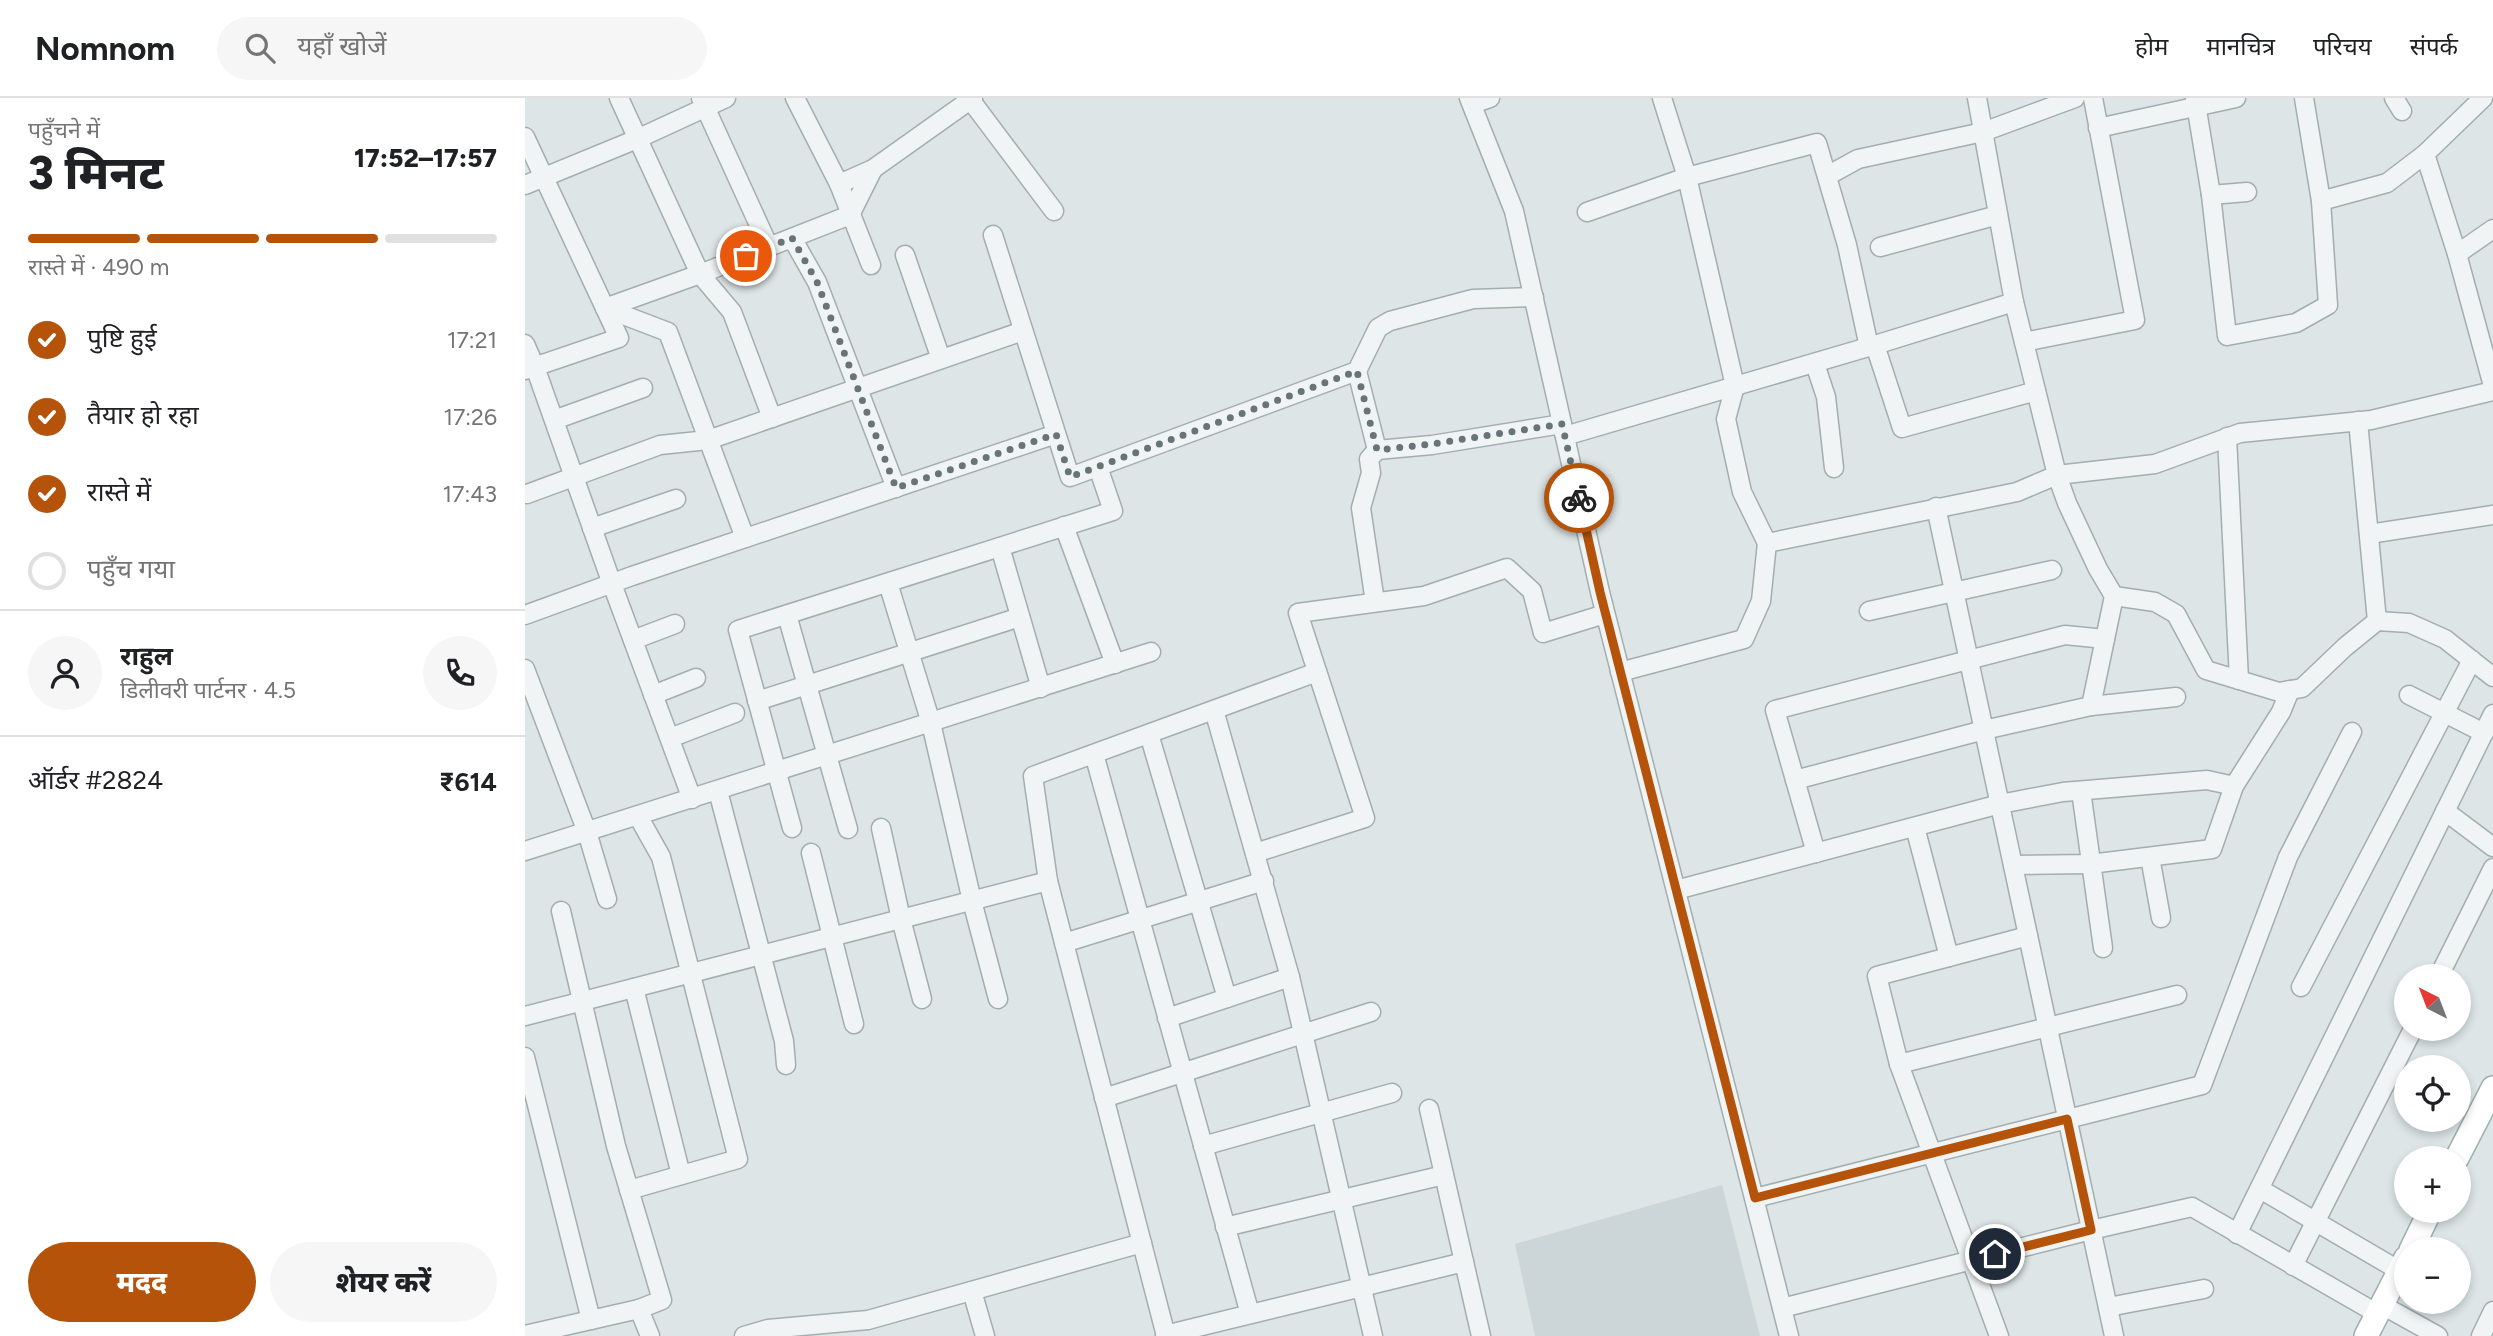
<!DOCTYPE html>
<html lang="hi">
<meta charset="utf-8">
<style>
:root{--surface:#fff;--page:#f6f6f6;--text:#202124;--muted:#757577;--line:#e0e0e0;--accent:#b45309}
body{margin:0;font-family:Figtree,"Noto Sans Devanagari",sans-serif;background:var(--page);color:var(--text);height:100vh;display:flex;flex-direction:column;font-size:26px;white-space:nowrap}
*{box-sizing:border-box;margin:0}
p{font-size:23px;color:var(--muted)}
.icon{flex:none;width:38px;height:38px;fill:none;stroke:currentColor;stroke-width:2;stroke-linecap:round;stroke-linejoin:round}
.map{position:relative;flex:1;overflow:hidden}
.panel{display:flex;flex-direction:column;background:var(--surface);width:525px}
.panel>*{flex:none}
.needle{width:46px;rotate:318deg}
.controls{position:absolute;left:1869px;top:866px;display:grid;gap:14px}
.controls a{display:grid;place-items:center;width:77px;height:77px;border-radius:50%;background:var(--surface);box-shadow:0 4px 10px #0003;font-size:35px}
.pin{position:absolute;display:grid;place-items:center;width:60px;height:60px;color:#fff;margin:-30px;border:4px solid #fff;border-radius:50%;box-shadow:0 2px 7px #0007}
.courier{position:absolute;display:grid;place-items:center;width:70px;height:70px;margin:-35px;border:5px solid #b45309;border-radius:50%;background:#fff;color:#222;box-shadow:0 2px 9px #0007}
.summary em{font-style:normal;font-weight:800}
.summary div{display:flex;flex-direction:column-reverse}
.summary{display:flex;align-items:center;justify-content:space-between;height:119px;padding:0 28px}
h1{font-size:46px;font-weight:800;line-height:52px}
.bar{display:grid;grid-template-columns:repeat(4,1fr);gap:10px 7px;align-content:center;height:84px;padding:0 28px}
.bar i{height:9px;border-radius:5px;background:var(--line)}
.bar .selected{background:var(--accent)}
.bar p{grid-column:span 4}
.line{display:flex;align-items:center;gap:18px;padding:0 28px;border-top:2px solid var(--line)}
.line div{flex:1}
.round{display:grid;place-items:center;flex:none;width:74px;height:74px;border-radius:37px;background:var(--page)}
ol{padding:0 28px;list-style:none}
li{display:flex;align-items:center;gap:21px;height:77px}
li p{margin-inline-start:auto}
li .icon{padding:7px;border-radius:50%;background:var(--accent);color:#fff;stroke-width:4}
li:last-child{color:var(--muted)}
li i{width:38px;height:38px;border:4px solid var(--line);border-radius:50%}
.primary-button{display:flex;gap:14px;margin-top:auto;padding:14px 28px}
.primary-button a{flex:1;height:80px;border-radius:42px;background:var(--accent);color:#fff;font-size:28px;font-weight:800;line-height:80px;text-align:center}
.primary-button a+a{background:var(--page);color:var(--text)}
header{display:flex;align-items:center;gap:42px;box-sizing:border-box;height:98px;padding:0 35px;background:var(--surface);border-bottom:2px solid var(--line)}
header strong{font-size:33px}
nav{display:flex;gap:38px;margin-inline-start:auto;font-size:24px}
.search{width:490px;height:63px;background:var(--page);display:flex;align-items:center;gap:18px;box-sizing:border-box;padding:0 24px;border-radius:38px;color:var(--muted);font-size:26px}
main{display:flex;flex:1;min-height:0}
.map>svg:first-child{display:block}
.built{fill:#ccd5d7}
.lines{fill:none;stroke-linecap:round;stroke-linejoin:round}
.minor-casing{stroke:#a3aeaf;stroke-width:21}
.major-casing{stroke:#9eafb0;stroke-width:26}
.minor{stroke:#f0f4f4;stroke-width:18}
.major{stroke:#fff;stroke-width:23}
.done{stroke:#677577;stroke-width:7;stroke-dasharray:0 12.6}
.route{stroke:#b45309;stroke-width:9}
</style>
<header>
<strong>Nomnom</strong>
<div class="search"><svg class="icon" aria-label="search" viewBox="0 0 24 24"><circle cx="10" cy="10" r="6"/><path d="M15 15l6 6"/></svg>यहाँ खोजें</div>
<nav><a>होम</a><a>मानचित्र</a><a>परिचय</a><a>संपर्क</a></nav>
</header>
<main>
<section class="panel">
<div class="summary"><div><h1>3 मिनट</h1><p>पहुँचने में</p></div><em>17:52–17:57</em></div>
<div class="bar"><i class="selected"></i><i class="selected"></i><i class="selected"></i><i></i><p>रास्ते में · 490 m</p></div>
<ol>
<li><svg class="icon" aria-label="check" viewBox="0 0 24 24"><path d="M5 12l5 5 9-10"/></svg>पुष्टि हुई<p>17:21</p></li>
<li><svg class="icon" aria-label="check" viewBox="0 0 24 24"><path d="M5 12l5 5 9-10"/></svg>तैयार हो रहा<p>17:26</p></li>
<li><svg class="icon" aria-label="check" viewBox="0 0 24 24"><path d="M5 12l5 5 9-10"/></svg>रास्ते में<p>17:43</p></li>
<li><i></i>पहुँच गया</li>
</ol>
<div class="line" style="height:126px"><a class="round"><svg class="icon" aria-label="person" viewBox="0 0 24 24"><circle cx="12" cy="8" r="4"/><path d="M4 21q1-7 8-7t8 7"/></svg></a><div><b>राहुल</b><p>डिलीवरी पार्टनर · 4.5</p></div><a class="round"><svg class="icon" aria-label="phone" viewBox="0 0 24 24"><path d="M5 4h4l2 5-3 2q2 4 5 5l2-3 5 2v4C11 20 4 13 5 4z"/></svg></a></div>
<div class="line" style="height:91px"><div>ऑर्डर #2824</div><b>₹614</b></div>
<div class="primary-button"><a>मदद</a><a>शेयर करें</a></div>
</section>
<div class="map">
<svg width="1968" height="1238" viewBox="0 0 1968 1238">
<rect width="100%" height="100%" fill="#dde5e6"/>
<path class="built" d="M1197,1087L1235,1238H1010L990,1146Z"/>
<g class="lines">
<defs>
<g id="minor">
<path d="M94,0L175,176L207,214L247,320"/>
<path d="M176,0L244,149"/>
<path d="M270,0L314,86L346,167"/>
<path d="M444,0L529,113"/>
<path d="M944,0L989,113L1075,494L1264,1238"/>
<path d="M1137,0L1162,79L1210,288L1201,321L1217,394L1242,445"/>
<path d="M1452,0L1489,204L1532,377L1542,405L1573,471L1589,498L1630,504L1651,516L1681,572L1754,594L1777,590L1820,549L1852,523L1884,525L1920,541L1968,579"/>
<path d="M1670,0L1686,97L1722,94"/>
<path d="M1869,0L1877,13"/>
<path d="M1958,0L1900,56L1932,156L1968,288"/>
<path d="M947,6L965,0"/>
<path d="M1573,30L1711,0"/>
<path d="M0,39L94,240L0,272"/>
<path d="M1302,78L1333,61L1458,34L1550,0"/>
<path d="M314,86L348,71L448,0"/>
<path d="M0,87L112,41L201,0"/>
<path d="M1686,97L1702,238L1771,225L1803,207L1796,103L1779,0"/>
<path d="M1796,103L1862,85L1900,56"/>
<path d="M1062,114L1162,79L1292,45L1322,147L1344,249"/>
<path d="M468,137L545,379L832,273L853,230L865,223L948,201L1009,199"/>
<path d="M267,140L292,184L371,390"/>
<path d="M1355,149L1473,117"/>
<path d="M1932,156L1968,131"/>
<path d="M380,157L416,261"/>
<path d="M80,210L175,176L325,117L348,71"/>
<path d="M80,210L143,234L220,440"/>
<path d="M1499,244L1610,222L1568,0"/>
<path d="M0,246L10,269L87,486L167,701"/>
<path d="M1350,247L1377,330L1511,293"/>
<path d="M1297,263L1290,266L1301,299L1309,370"/>
<path d="M832,273L852,352L907,347L1037,326"/>
<path d="M29,322L118,290"/>
<path d="M1833,323L1852,523"/>
<path d="M1040,338L1350,247L1489,204"/>
<path d="M1702,339L1714,582"/>
<path d="M2,396L135,347L183,342L498,233"/>
<path d="M1411,409L1589,1238"/>
<path d="M539,428L590,566"/>
<path d="M67,430L151,401"/>
<path d="M1844,436L1968,417"/>
<path d="M475,449L516,590"/>
<path d="M363,485L406,625L447,803L473,901"/>
<path d="M850,504L836,410L846,375L844,361L852,352"/>
<path d="M1344,513L1527,472"/>
<path d="M0,517L107,478L531,336"/>
<path d="M262,517L323,731"/>
<path d="M108,542L150,526"/>
<path d="M0,571L62,734L82,801"/>
<path d="M1095,574L1219,541L1236,503L1242,445L1492,394L1532,377L1630,366L1715,335L1846,322L1968,293"/>
<path d="M128,597L171,580"/>
<path d="M1884,597L1959,635"/>
<path d="M232,603L495,519"/>
<path d="M1566,608L1589,498"/>
<path d="M689,612L765,879L848,1238"/>
<path d="M624,636L702,900"/>
<path d="M145,640L210,615"/>
<path d="M569,656L725,1216"/>
<path d="M1270,682L1459,632L1566,608L1651,599"/>
<path d="M193,693L259,943L261,967"/>
<path d="M1556,693L1578,850"/>
<path d="M1920,713L1968,749"/>
<path d="M1390,729L1424,859"/>
<path d="M267,730L213,532L588,413L573,369"/>
<path d="M356,730L376,821L397,901"/>
<path d="M0,753L626,554"/>
<path d="M286,755L329,926"/>
<path d="M730,755L840,720L773,515L899,498L982,470L1007,493L1018,535L1080,516"/>
<path d="M1291,755L1250,612L1540,537L1580,541"/>
<path d="M1625,759L1636,820"/>
<path d="M1488,767L1565,766L1687,751L1709,688L1756,614L1765,592"/>
<path d="M1151,792L1475,706L1538,694L1682,682L1709,688"/>
<path d="M36,813L91,1048L137,1202L114,1211L125,1238"/>
<path d="M539,845L739,783"/>
<path d="M1914,878L1968,770"/>
<path d="M1776,889L1947,562"/>
<path d="M109,890L156,1077"/>
<path d="M0,918L523,783"/>
<path d="M642,920L765,879"/>
<path d="M0,959L66,1222"/>
<path d="M1374,966L1652,897"/>
<path d="M579,1000L846,914"/>
<path d="M904,1011L956,1238"/>
<path d="M678,1048L867,995"/>
<path d="M1735,1091L1875,1173"/>
<path d="M104,1092L213,1061L136,759L113,718"/>
<path d="M1230,1100L1677,987L1763,759L1827,634"/>
<path d="M700,1129L919,1077"/>
<path d="M1712,1136L1968,616"/>
<path d="M1768,1168L1888,931"/>
<path d="M447,1193L460,1238"/>
<path d="M1857,1207L1913,1238"/>
<path d="M1583,1209L1679,1191"/>
<path d="M1257,1210L1566,1132L1667,1109L1853,1216"/>
<path d="M0,1237L114,1211"/>
<path d="M640,1237L939,1164"/>
<path d="M219,1238L243,1231L343,1222L617,1145"/>
<path d="M641,1238L523,783L508,678L792,574"/>
<path d="M1474,1238L1374,966L1352,878L1503,838"/>
<path d="M1956,1238L1968,1213"/>
</g>
<g id="major">
<path d="M1932,1060L1968,990"/>
<path d="M1886,1152L1905,1113"/>
<path d="M1841,1238L1881,1160"/>
</g>
</defs>
<use href="#minor" class="minor-casing"/>
<use href="#major" class="major-casing"/>
<use href="#minor" class="minor"/>
<use href="#major" class="major"/>
</g>
<g class="lines">
<path class="done" d="M221,158L267,140L292,184L371,390L531,336L545,379L832,273L852,352L907,346L1037,326L1054,400"/>
<path class="route" d="M1054,400L1075,494L1230,1100L1542,1021L1566,1132L1470,1156"/>
</g>
</svg>
<div class="controls">
<a><svg class="needle" viewBox="-14 -14 28 28"><path d="M0-13l5 13h-10z" fill="#e53935"/><path d="M0 13l5-13h-10z" fill="#757577"/></svg></a>
<a><svg class="icon" aria-label="locate" viewBox="0 0 24 24"><circle cx="12" cy="12" r="6"/><path d="M12 2v4M12 18v4M2 12h4M18 12h4"/></svg></a>
<a>+</a>
<a>−</a>
</div>
<div class="pin" style="left:221px;top:158px;background:#ea580c"><svg class="icon" aria-label="bag" viewBox="0 0 24 24"><path d="M5 8h14l-1 12H6zM9 8a3 3 0 0 1 6 0"/></svg></div>
<div class="pin" style="left:1470px;top:1156px;background:#1f2937"><svg class="icon" aria-label="home" viewBox="0 0 24 24"><path d="M3 11l9-7 9 7M6 9v11h12V9"/></svg></div>
<div class="courier" style="left:1054px;top:400px"><svg class="icon" aria-label="bike" viewBox="0 0 24 24"><circle cx="6" cy="16" r="4"/><circle cx="18" cy="16" r="4"/><path d="M6 16l4-8h5l3 8M10 8l3 8H6M13 5h3"/></svg></div>
</div>
</main>
